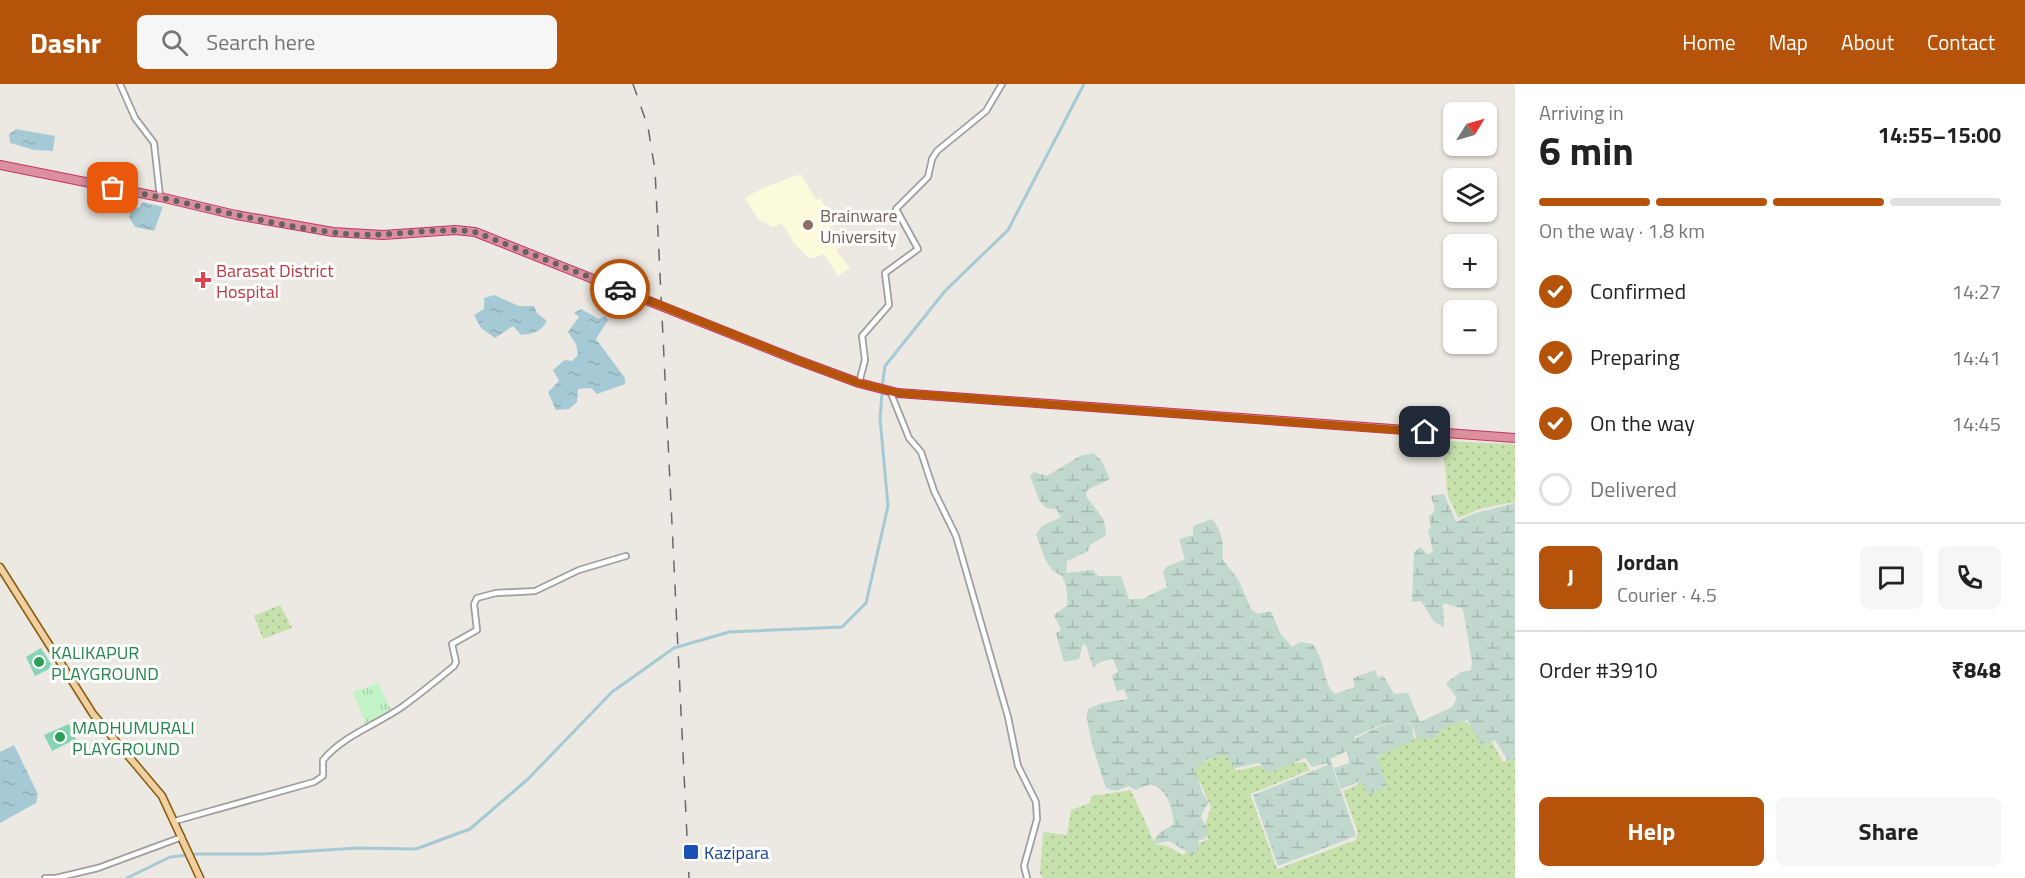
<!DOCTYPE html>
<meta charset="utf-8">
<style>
:root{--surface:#fff;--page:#f6f6f6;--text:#222;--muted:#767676;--line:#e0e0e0;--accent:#b45309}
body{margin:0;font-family:"Titillium Web",sans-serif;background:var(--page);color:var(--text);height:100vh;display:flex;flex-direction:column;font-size:22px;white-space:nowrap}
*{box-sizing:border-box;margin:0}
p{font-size:20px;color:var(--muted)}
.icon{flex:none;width:33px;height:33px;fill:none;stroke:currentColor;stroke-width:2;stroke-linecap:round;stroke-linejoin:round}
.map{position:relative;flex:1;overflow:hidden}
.details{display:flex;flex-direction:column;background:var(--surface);width:510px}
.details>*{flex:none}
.needle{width:39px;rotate:53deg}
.fabs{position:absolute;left:1443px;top:18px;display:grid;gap:12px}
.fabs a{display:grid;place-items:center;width:54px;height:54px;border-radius:9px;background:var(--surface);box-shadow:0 2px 4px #0004;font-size:30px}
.pin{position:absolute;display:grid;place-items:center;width:51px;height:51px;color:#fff;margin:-26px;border-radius:12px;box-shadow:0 3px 9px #0006}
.courier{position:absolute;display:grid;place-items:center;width:60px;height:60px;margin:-30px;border:4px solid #b45309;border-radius:50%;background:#fff;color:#222;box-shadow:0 2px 8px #0007}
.overview em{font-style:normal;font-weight:700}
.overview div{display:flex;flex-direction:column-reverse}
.overview{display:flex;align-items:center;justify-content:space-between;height:102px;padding:0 24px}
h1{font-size:39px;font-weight:700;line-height:45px}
.bar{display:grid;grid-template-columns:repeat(4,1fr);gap:9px 6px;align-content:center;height:72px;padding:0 24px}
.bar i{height:8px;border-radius:4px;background:var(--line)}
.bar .current{background:var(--accent)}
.bar p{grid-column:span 4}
.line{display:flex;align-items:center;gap:15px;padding:0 24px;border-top:2px solid var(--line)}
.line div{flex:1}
.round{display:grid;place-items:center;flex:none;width:63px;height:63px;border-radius:9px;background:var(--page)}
ol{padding:0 24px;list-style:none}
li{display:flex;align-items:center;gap:18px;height:66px}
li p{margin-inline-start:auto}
li .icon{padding:6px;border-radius:50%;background:var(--accent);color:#fff;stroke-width:4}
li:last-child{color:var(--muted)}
li i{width:33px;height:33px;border:3px solid var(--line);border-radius:50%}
.primary-button{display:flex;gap:12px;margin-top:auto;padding:12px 24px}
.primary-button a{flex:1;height:69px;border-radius:9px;background:var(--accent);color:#fff;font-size:24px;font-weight:700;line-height:69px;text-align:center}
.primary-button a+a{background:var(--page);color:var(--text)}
header{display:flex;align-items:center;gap:36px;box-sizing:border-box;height:84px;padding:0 30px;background:var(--accent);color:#fff}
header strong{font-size:28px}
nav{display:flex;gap:33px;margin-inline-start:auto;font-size:21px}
.search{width:420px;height:54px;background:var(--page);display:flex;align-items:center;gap:15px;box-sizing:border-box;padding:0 21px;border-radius:9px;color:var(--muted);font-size:22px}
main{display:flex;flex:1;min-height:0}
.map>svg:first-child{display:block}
.education{fill:#fbfbdb}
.grass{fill:url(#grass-dots)}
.wetland{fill:url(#wetland-marsh)}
.park{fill:url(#park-tufts)}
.pitch{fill:#87d3b6}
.water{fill:url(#water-ripples)}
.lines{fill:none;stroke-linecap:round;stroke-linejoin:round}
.canal{stroke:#a6cad5;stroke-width:3}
.minor-casing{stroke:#9f9f9f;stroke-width:8}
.major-casing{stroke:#845d0f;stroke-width:9}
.highway-casing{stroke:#c33565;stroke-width:10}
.minor{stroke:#fff;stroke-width:4.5}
.major{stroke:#f1cfa1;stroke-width:6}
.highway{stroke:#dc909e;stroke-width:8}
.rail{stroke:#696969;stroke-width:1.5;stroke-dasharray:12 12;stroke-linecap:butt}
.done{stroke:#646361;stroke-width:6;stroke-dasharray:0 10.8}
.route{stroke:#b45309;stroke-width:8}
.education-dot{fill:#8d6e63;stroke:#fff;stroke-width:2}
.health-dot{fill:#e0444e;stroke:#fff;stroke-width:2}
.leisure-dot{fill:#2e9e5b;stroke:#fff;stroke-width:2}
.transit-dot{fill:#1a4fb4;stroke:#fff;stroke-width:2}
.labels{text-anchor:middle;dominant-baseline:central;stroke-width:6;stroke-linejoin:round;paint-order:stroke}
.education-label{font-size:18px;fill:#785e54;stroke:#fff;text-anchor:start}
.health-label{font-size:18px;fill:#be3a42;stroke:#fff;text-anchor:start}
.leisure-label{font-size:18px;fill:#27864d;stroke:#fff;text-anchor:start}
.transit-label{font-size:18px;fill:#164399;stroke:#fff;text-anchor:start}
</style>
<header>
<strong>Dashr</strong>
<div class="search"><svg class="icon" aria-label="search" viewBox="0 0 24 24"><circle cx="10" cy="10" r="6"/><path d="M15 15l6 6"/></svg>Search here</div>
<nav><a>Home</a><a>Map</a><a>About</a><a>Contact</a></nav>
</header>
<main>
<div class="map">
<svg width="1515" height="794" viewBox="0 0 1515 794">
<defs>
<pattern id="grass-dots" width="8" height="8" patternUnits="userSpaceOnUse" patternTransform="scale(1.5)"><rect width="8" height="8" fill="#c6e1ac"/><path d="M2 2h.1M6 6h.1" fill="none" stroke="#aac093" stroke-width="1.8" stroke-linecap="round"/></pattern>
<pattern id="wetland-marsh" width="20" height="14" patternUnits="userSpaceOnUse" patternTransform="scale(1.5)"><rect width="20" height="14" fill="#c0d8cd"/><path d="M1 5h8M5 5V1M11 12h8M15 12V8" fill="none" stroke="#a4b9af"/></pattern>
<pattern id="park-tufts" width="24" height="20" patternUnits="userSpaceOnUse" patternTransform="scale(1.5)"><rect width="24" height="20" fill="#c2f3c6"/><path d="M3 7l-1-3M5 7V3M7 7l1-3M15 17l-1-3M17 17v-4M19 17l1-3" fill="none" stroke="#a6d0aa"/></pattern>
<pattern id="water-ripples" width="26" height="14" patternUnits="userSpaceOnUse" patternTransform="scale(1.5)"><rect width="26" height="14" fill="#a6cad5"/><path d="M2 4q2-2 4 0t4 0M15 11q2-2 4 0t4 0" fill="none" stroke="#8eadb6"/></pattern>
</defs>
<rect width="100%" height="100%" fill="#ece8e2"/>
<path class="education" d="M801,90L816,116L820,114L836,138L830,143L841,163L836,166L850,184L838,192L824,170L810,175L794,159L782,139L773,143L758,135L745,114L765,103Z"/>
<g class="grass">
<path d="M1442,357L1515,360V418L1483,424L1458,434L1448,412Z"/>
<path d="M280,521L292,544L263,555L254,532Z"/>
<path d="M1461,635L1492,658L1503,678L1515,673V794H1043L1040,790L1043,748L1067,751L1071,726L1090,719L1091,712L1131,706L1155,760L1167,762L1183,771L1194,762L1208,755L1204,745L1211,723L1193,683L1227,668L1236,687L1256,682L1305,678L1310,686L1250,710L1277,785L1356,756L1358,749L1343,707C1363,700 1374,689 1380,668Z"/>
</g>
<path class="wetland" d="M1093,369L1101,376L1110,395L1087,406L1086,412C1094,424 1109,436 1105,452L1090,461L1088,467L1067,477L1066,489L1093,486L1098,492H1121L1129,515H1142L1167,503L1163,488L1166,483L1185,475L1179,455L1193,451V442L1212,435C1221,445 1225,462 1222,475L1238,495L1251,525L1258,530L1271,527L1280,549L1292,563L1300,558L1312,560C1326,575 1322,599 1335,610L1355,603L1353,594L1375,586L1378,594L1383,591L1394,610L1408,609L1420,638L1452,623L1457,614L1446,599L1461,588L1471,586L1472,578L1463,525L1443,519L1444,543L1434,538L1421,517L1412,518L1414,468L1421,463L1427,470L1433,468L1428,446L1431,444L1429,433L1435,426L1431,412L1444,410L1456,438L1473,430L1515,419V672L1508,677L1495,656L1482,662L1467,636L1445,643L1431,655L1416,653L1412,640C1394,631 1371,646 1354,653L1355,655C1371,647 1395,631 1412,641L1414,656L1377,672L1387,702L1368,711L1361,697L1341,705L1334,684L1349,679L1347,667L1330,675L1356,752L1278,782L1253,711L1328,681L1327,679L1312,683L1305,674L1269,689L1259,679L1235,684L1225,670L1207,676L1195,685L1202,708L1208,718L1201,733L1208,746L1205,755L1199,756L1197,767L1192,771L1169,757L1152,760L1159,749L1174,740C1172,723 1168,706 1151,700L1135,706L1129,702L1115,707L1106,704C1101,689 1083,637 1088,625L1102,619L1128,615L1124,605L1117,608L1112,592L1118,587L1113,575L1100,578L1093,584L1086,561L1083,560L1079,575L1064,578L1056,549L1061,546L1054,531L1068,521L1066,501L1062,492L1052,486L1045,475L1036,450L1042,442L1061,433L1056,425L1046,424L1039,416L1030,392L1034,388L1047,392L1080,372Z"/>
<path class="park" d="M378,599L392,628L367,644L353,608Z"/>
<g class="pitch">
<path d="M41,564L53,583L35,592L26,573Z"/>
<path d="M69,640L76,655L52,667L44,651Z"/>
</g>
<g class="water">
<path d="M16,45L55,52L53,67L34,66L10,59L9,50Z"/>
<path d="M143,118L163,123L154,147L135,143L129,133L132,122L139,124Z"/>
<path d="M494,211L519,222H534L537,229L547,237C541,248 533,250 521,251L513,242L495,254L481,244L474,231L484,225V214Z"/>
<path d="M581,225L599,235L605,232L608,236L596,255L625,294V300L597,310L591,304L578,305L577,318L569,325L556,326L548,308L559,297L553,286L565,276L572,277L578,271L576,260L568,248L579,233L574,229Z"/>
<path d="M14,661L38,710L36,719L0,739V668Z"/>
</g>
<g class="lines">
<g class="canal">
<path d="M882,304L885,282L945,207L1008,146L1084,0"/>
<path d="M193,770H263L358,764L416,765L470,745L528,695L612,608L674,564L729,548L842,543L866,519L888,422L880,334L882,309"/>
<path d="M127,794L170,773L188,771"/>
</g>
<defs>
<g id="minor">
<path d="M120,0L135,34L154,59L160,113"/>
<path d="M859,299L865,276L862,252L889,221L885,189L918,165L896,125L928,93L932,75L937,67L986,27L1002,0"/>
<path d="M890,307L909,354L921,368L934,407L956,452L1008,633L1018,682L1036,718L1037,735L1024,782L1027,794"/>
<path d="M175,737L314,698L323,692V676C344,651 376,641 402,623C420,610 437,596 454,582L456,578L452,560L477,546L474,520L477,514L496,509L535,507L579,486L626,472"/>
<path d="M45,794H54"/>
<path d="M56,794L98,784L182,753"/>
</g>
<path id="major" d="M0,483L93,630L162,712L200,794"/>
<path id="highway" d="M0,81L160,113L236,131L333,148L383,151L455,146L475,148L797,276L859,299L898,309L1515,354"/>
</defs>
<use href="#minor" class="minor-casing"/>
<use href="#major" class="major-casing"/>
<use href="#highway" class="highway-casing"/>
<use href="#minor" class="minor"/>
<use href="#major" class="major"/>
<use href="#highway" class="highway"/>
<path class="rail" d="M633,0L648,43L655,86L689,794"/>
</g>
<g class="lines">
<path class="done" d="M113,104C191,118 268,142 347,150C390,154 436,142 475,148L620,205"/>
<path class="route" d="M620,205L805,279L859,299L898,309L1425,348"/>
</g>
<circle class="education-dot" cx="808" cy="141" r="6"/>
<path class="health-dot" d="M200 187h6v6h6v6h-6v6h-6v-6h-6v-6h6z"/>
<g class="leisure-dot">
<circle cx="39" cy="578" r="6"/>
<circle cx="60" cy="653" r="6"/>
</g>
<rect class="transit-dot" x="683" y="760" width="16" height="16" rx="3"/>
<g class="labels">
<g class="education-label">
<text x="820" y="131">Brainware<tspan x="820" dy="21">University</tspan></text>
</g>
<g class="health-label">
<text x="216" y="186">Barasat District<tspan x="216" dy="21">Hospital</tspan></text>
</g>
<g class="leisure-label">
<text x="51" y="568">KALIKAPUR<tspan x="51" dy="21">PLAYGROUND</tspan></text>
<text x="72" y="643">MADHUMURALI<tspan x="72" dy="21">PLAYGROUND</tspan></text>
</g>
<g class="transit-label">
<text x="704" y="768">Kazipara</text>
</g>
</g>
</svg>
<div class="fabs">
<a><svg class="needle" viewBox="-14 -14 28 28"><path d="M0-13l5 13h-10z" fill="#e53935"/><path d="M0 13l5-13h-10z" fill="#767676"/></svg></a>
<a><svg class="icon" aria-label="layers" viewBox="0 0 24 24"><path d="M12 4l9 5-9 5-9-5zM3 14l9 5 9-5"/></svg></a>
<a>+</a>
<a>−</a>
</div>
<div class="pin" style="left:113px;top:104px;background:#ea580c"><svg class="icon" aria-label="bag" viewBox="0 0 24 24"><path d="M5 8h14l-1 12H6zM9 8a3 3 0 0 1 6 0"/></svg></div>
<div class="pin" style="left:1425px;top:348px;background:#1f2937"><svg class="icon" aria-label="home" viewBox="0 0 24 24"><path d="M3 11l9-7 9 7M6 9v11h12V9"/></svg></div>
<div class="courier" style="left:620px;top:205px"><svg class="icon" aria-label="car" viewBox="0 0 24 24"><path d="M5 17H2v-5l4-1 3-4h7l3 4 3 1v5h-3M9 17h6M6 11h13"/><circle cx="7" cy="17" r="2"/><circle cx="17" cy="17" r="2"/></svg></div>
</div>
<section class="details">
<div class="overview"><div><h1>6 min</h1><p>Arriving in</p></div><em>14:55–15:00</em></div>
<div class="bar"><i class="current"></i><i class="current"></i><i class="current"></i><i></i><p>On the way · 1.8 km</p></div>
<ol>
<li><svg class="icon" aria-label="check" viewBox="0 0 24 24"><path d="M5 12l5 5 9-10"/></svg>Confirmed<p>14:27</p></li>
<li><svg class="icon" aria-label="check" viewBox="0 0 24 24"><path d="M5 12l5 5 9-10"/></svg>Preparing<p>14:41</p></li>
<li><svg class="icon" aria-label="check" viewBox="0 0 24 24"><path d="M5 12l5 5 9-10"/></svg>On the way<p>14:45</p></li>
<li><i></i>Delivered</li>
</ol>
<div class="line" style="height:108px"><b class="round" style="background:var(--accent);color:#fff">J</b><div><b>Jordan</b><p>Courier · 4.5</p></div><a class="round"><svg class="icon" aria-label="chat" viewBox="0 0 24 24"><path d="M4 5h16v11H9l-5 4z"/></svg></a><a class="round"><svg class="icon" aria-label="phone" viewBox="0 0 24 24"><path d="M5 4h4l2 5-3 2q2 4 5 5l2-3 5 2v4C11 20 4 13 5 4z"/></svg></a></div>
<div class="line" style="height:78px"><div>Order #3910</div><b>₹848</b></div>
<div class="primary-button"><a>Help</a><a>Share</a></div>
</section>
</main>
